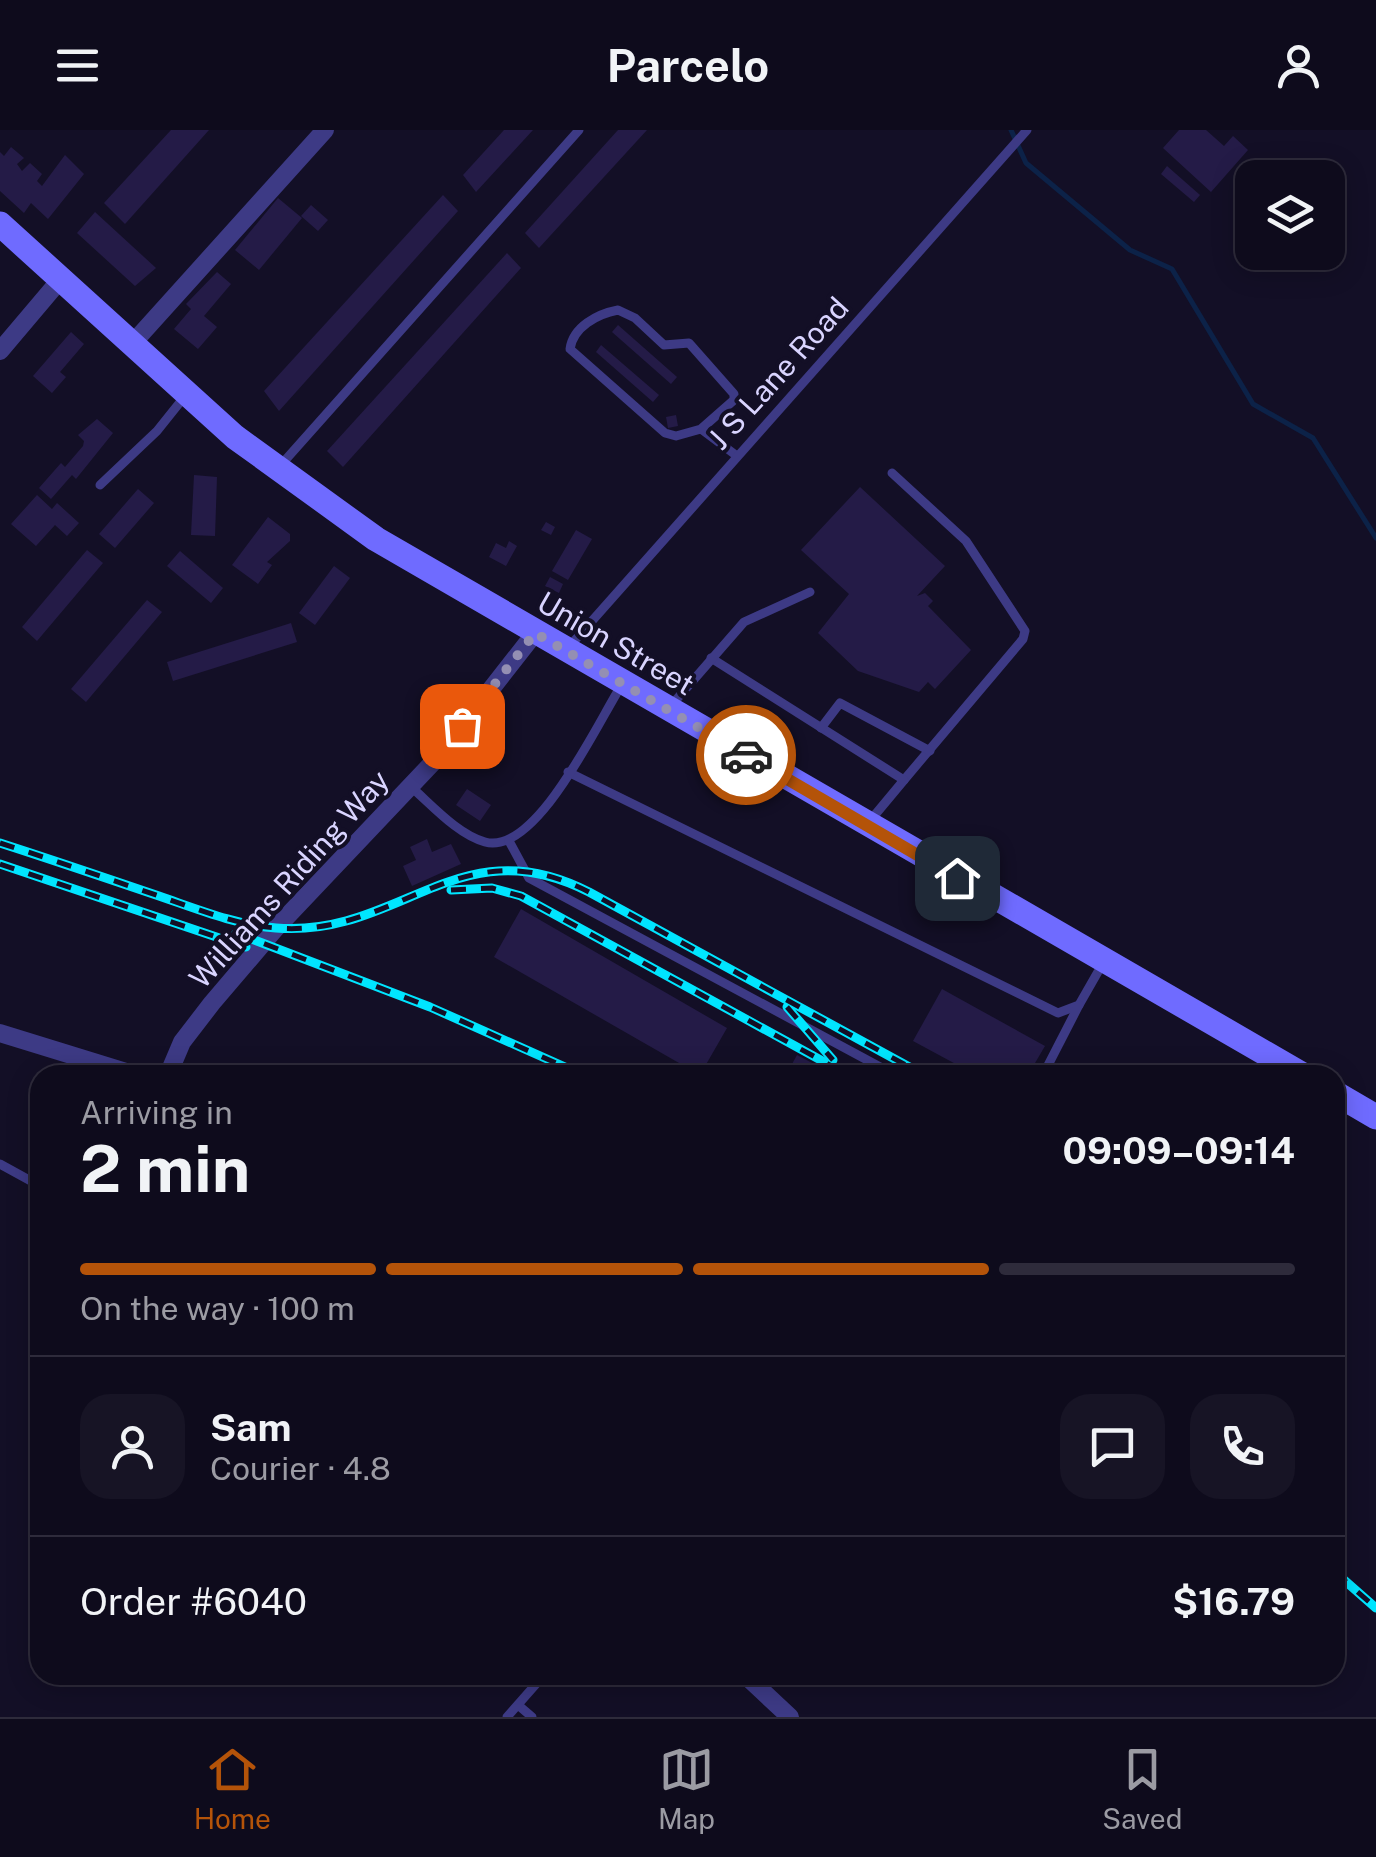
<!DOCTYPE html>
<meta charset="utf-8">
<style>
:root{--surface:#0e0b1c;--page:#171425;--text:#f1f3f6;--muted:#9b9ba3;--line:#2e2b3b;--accent:#b45309}
body{margin:0;font-family:"Public Sans",sans-serif;background:var(--page);color:var(--text);height:100vh;display:flex;flex-direction:column;font-size:38px;white-space:nowrap}
*{box-sizing:border-box;margin:0}
p{font-size:32px;color:var(--muted)}
.icon{flex:none;width:55px;height:55px;fill:none;stroke:currentColor;stroke-width:2;stroke-linecap:round;stroke-linejoin:round}
.map{position:relative;flex:1;overflow:hidden}
.details{position:absolute;left:30px;top:935px;width:1315px;height:620px;display:flex;flex-direction:column;background:var(--surface);border-radius:30px;box-shadow:0 5px 25px #0003,0 0 0 2px var(--line)}
.details>*{flex:none}
.buttons{position:absolute;left:1235px;top:30px;display:grid;gap:20px}
.buttons a{display:grid;place-items:center;width:110px;height:110px;border-radius:20px;background:var(--surface);box-shadow:0 5px 25px #0003,0 0 0 2px var(--line);font-size:50px}
.pin{position:absolute;display:grid;place-items:center;width:85px;height:85px;color:#fff;margin:-42px;border-radius:20px;box-shadow:0 5px 15px #0006}
.courier{position:absolute;display:grid;place-items:center;width:100px;height:100px;margin:-50px;border:8px solid #b45309;border-radius:50%;background:#fff;color:#222;box-shadow:0 2px 12px #0007}
.summary em{font-style:normal;font-weight:700}
.summary div{display:flex;flex-direction:column-reverse}
.summary{display:flex;align-items:center;justify-content:space-between;height:170px;padding:0 50px}
h1{font-size:65px;font-weight:700;line-height:75px}
.bar{display:grid;grid-template-columns:repeat(4,1fr);gap:15px 10px;align-content:center;height:120px;padding:0 50px}
.bar i{height:12px;border-radius:8px;background:var(--line)}
.bar .on{background:var(--accent)}
.bar p{grid-column:span 4}
.line{display:flex;align-items:center;gap:25px;padding:0 50px;border-top:2px solid var(--line)}
.line div{flex:1}
.round{display:grid;place-items:center;flex:none;width:105px;height:105px;border-radius:30px;background:var(--page)}
header{display:flex;justify-content:space-between;align-items:center;height:130px;padding:0 50px;background:var(--surface);font-size:45px;font-weight:700}
.dock{display:flex;justify-content:space-around;align-items:center;height:140px;border-top:2px solid var(--line);background:var(--surface);font-size:28px;color:var(--muted)}
.dock a{display:grid;justify-items:center;gap:5px}
.dock .on{color:var(--accent)}
.map>svg:first-child{display:block}
.lines{fill:none;stroke-linecap:round;stroke-linejoin:round}
.stream{stroke:#0c2248;stroke-width:5}
.building{fill:#241b47}
.service{stroke:#3d3a85;stroke-width:9}
.minor{stroke:#3d3a85;stroke-width:18}
.secondary{stroke:#6f6bff;stroke-width:25}
.rail-casing{stroke:#00e5ff;stroke-width:9}
.rail{stroke:#130f26;stroke-width:5;stroke-dasharray:15;stroke-linecap:butt}
.done{stroke:#948fb3;stroke-width:10;stroke-dasharray:0 18}
.route{stroke:#b45309;stroke-width:12}
.labels{text-anchor:middle;dominant-baseline:central;stroke-width:8;stroke-linejoin:round;paint-order:stroke}
.street-label{font-size:30px;fill:#d9d4ff;stroke:#130f26}
</style>
<header><svg class="icon" aria-label="menu" viewBox="0 0 24 24"><path d="M4 6h16M4 12h16M4 18h16"/></svg>Parcelo<svg class="icon" aria-label="person" viewBox="0 0 24 24"><circle cx="12" cy="8" r="4"/><path d="M4 21q1-7 8-7t8 7"/></svg></header>
<div class="map">
<svg width="1376" height="1587" viewBox="0 0 1376 1587">
<rect width="100%" height="100%" fill="#130f26"/>
<g class="lines">
<path class="stream" d="M1011,0L1026,33L1130,120L1172,139L1253,274L1313,308L1376,408"/>
</g>
<g class="building">
<path d="M171,0H209L125,94L104,73Z"/>
<path d="M504,0H533L476,62L463,45Z"/>
<path d="M618,0H647L539,118L525,103Z"/>
<path d="M1179,0H1206L1224,16L1233,6L1248,20L1211,62L1163,18Z"/>
<path d="M11,17L24,28L17,34L22,41L30,33L42,44L37,51L42,56L65,25L84,44L48,89L31,73L24,83L0,61V22L4,26Z"/>
<path d="M1167,36L1200,65L1194,72L1161,44Z"/>
<path d="M443,65L458,81L279,281L264,261Z"/>
<path d="M278,68L302,88L259,140L235,120Z"/>
<path d="M311,75L328,90L318,101L301,86Z"/>
<path d="M95,82L156,138L135,156L77,103Z"/>
<path d="M507,123L521,138L343,337L327,321Z"/>
<path d="M217,142L231,154L204,186L217,197L198,219L174,199L191,179L186,174Z"/>
<path d="M618,195L677,247L671,254L612,202Z"/>
<path d="M71,202L84,214L60,242L66,247L52,263L33,246Z"/>
<path d="M601,215L659,265L653,272L596,222Z"/>
<path d="M676,285L678,296L668,298L666,287Z"/>
<path d="M97,289L113,303L76,349L72,345L51,369L39,358L61,333L65,337L83,316L84,311L78,305Z"/>
<path d="M194,345L217,347L215,406L191,405Z"/>
<path d="M860,357L945,436L917,466L925,463L933,471L928,476L971,520L935,559L928,552L919,562L858,541L818,503L849,464L801,420Z"/>
<path d="M138,359L154,373L115,418L99,404Z"/>
<path d="M37,365L52,379L57,373L79,393L67,406L55,395L36,416L11,394Z"/>
<path d="M268,387L290,404V411L267,432L272,435L258,454L232,435Z"/>
<path d="M546,392L555,397L551,405L541,400Z"/>
<path d="M576,400L592,409L568,450L552,441Z"/>
<path d="M509,411L517,416L506,436L489,427L496,413L506,418Z"/>
<path d="M87,420L103,433L37,511L22,497Z"/>
<path d="M180,421L223,458L211,473L167,436Z"/>
<path d="M334,436L350,448L315,495L299,483Z"/>
<path d="M550,447L563,454L559,463L545,456Z"/>
<path d="M147,470L162,482L86,572L71,559Z"/>
<path d="M291,493L297,512L173,551L167,532Z"/>
<path d="M467,659L491,675L480,691L456,675Z"/>
<path d="M427,709L432,722L451,714L461,734L412,756L403,736L416,730L410,717Z"/>
<path d="M521,779L727,898L700,945L494,827Z"/>
<path d="M942,859L1045,916L1028,945H976L913,911Z"/>
<path d="M797,925L835,945H786Z"/>
</g>
<g class="lines">
<g class="service">
<path d="M701,299L734,270V264L689,213L664,215L635,188L618,180C597,184 573,197 570,219L665,303L676,306L701,299L737,326"/>
<path d="M280,336L579,0"/>
<path d="M892,343L966,411L1025,501L1023,509L904,650"/>
<path d="M100,355L157,301L185,266"/>
<path d="M568,518L1027,0"/>
<path d="M711,528L904,650L869,692"/>
<path d="M669,578L744,492L810,462"/>
<path d="M821,598L840,573L930,621"/>
<path d="M568,642L1058,883L1079,875L1103,833"/>
<path d="M410,656C432,675 457,704 485,712C536,726 597,594 621,556"/>
<path d="M509,711L529,748L895,945"/>
<path d="M1043,945L1079,875"/>
<path d="M0,1034L40,1056"/>
<path d="M518,1575L532,1587"/>
<path d="M507,1587L544,1545"/>
</g>
<g class="minor">
<path d="M132,214L325,0"/>
<path d="M0,221L60,150"/>
<path d="M0,903L136,945"/>
<path d="M168,945L182,912L212,873L276,798L438,627L535,503"/>
<path d="M745,1545L790,1587"/>
</g>
<g class="secondary">
<path d="M0,94L235,307L376,409L1303,945"/>
<path d="M1335,963L1376,987"/>
</g>
<defs>
<g id="rail">
<path d="M0,713C53,730 106,748 159,766C197,779 236,795 276,798C400,808 459,695 589,762L924,945"/>
<path d="M0,734L246,817"/>
<path d="M451,760L492,758L521,766L848,945"/>
<path d="M236,803L430,877L583,945"/>
<path d="M787,877L833,930"/>
<path d="M1335,1442L1376,1478"/>
</g>
</defs>
<use href="#rail" class="rail-casing"/>
<use href="#rail" class="rail"/>
</g>
<g class="lines">
<path class="done" d="M462,596L535,503L746,625"/>
<path class="route" d="M746,625L957,748"/>
</g>
<g class="labels">
<g class="street-label">
<text transform="translate(778 243) rotate(-48)">J S Lane Road</text>
<text transform="translate(616 513) rotate(30)">Union Street</text>
<text transform="translate(289 749) rotate(-48)">Williams Riding Way</text>
</g>
</g>
</svg>
<div class="buttons">
<a><svg class="icon" aria-label="layers" viewBox="0 0 24 24"><path d="M12 4l9 5-9 5-9-5zM3 14l9 5 9-5"/></svg></a>
</div>
<div class="pin" style="left:462px;top:596px;background:#ea580c"><svg class="icon" aria-label="bag" viewBox="0 0 24 24"><path d="M5 8h14l-1 12H6zM9 8a3 3 0 0 1 6 0"/></svg></div>
<div class="pin" style="left:957px;top:748px;background:#1f2937"><svg class="icon" aria-label="home" viewBox="0 0 24 24"><path d="M3 11l9-7 9 7M6 9v11h12V9"/></svg></div>
<div class="courier" style="left:746px;top:625px"><svg class="icon" aria-label="car" viewBox="0 0 24 24"><path d="M5 17H2v-5l4-1 3-4h7l3 4 3 1v5h-3M9 17h6M6 11h13"/><circle cx="7" cy="17" r="2"/><circle cx="17" cy="17" r="2"/></svg></div>
<section class="details">
<div class="summary"><div><h1>2 min</h1><p>Arriving in</p></div><em>09:09–09:14</em></div>
<div class="bar"><i class="on"></i><i class="on"></i><i class="on"></i><i></i><p>On the way · 100 m</p></div>
<div class="line" style="height:180px"><a class="round"><svg class="icon" aria-label="person" viewBox="0 0 24 24"><circle cx="12" cy="8" r="4"/><path d="M4 21q1-7 8-7t8 7"/></svg></a><div><b>Sam</b><p>Courier · 4.8</p></div><a class="round"><svg class="icon" aria-label="chat" viewBox="0 0 24 24"><path d="M4 5h16v11H9l-5 4z"/></svg></a><a class="round"><svg class="icon" aria-label="phone" viewBox="0 0 24 24"><path d="M5 4h4l2 5-3 2q2 4 5 5l2-3 5 2v4C11 20 4 13 5 4z"/></svg></a></div>
<div class="line" style="height:130px"><div>Order #6040</div><b>$16.79</b></div>
</section>
</div>
<nav class="dock">
<a class="on"><svg class="icon" aria-label="home" viewBox="0 0 24 24"><path d="M3 11l9-7 9 7M6 9v11h12V9"/></svg>Home</a>
<a><svg class="icon" aria-label="map" viewBox="0 0 24 24"><path d="M3 6l6-2 6 2 6-2v14l-6 2-6-2-6 2zM9 4v14M15 6v14"/></svg>Map</a>
<a><svg class="icon" aria-label="saved" viewBox="0 0 24 24"><path d="M7 4h10v16l-5-4-5 4z"/></svg>Saved</a>
</nav>
